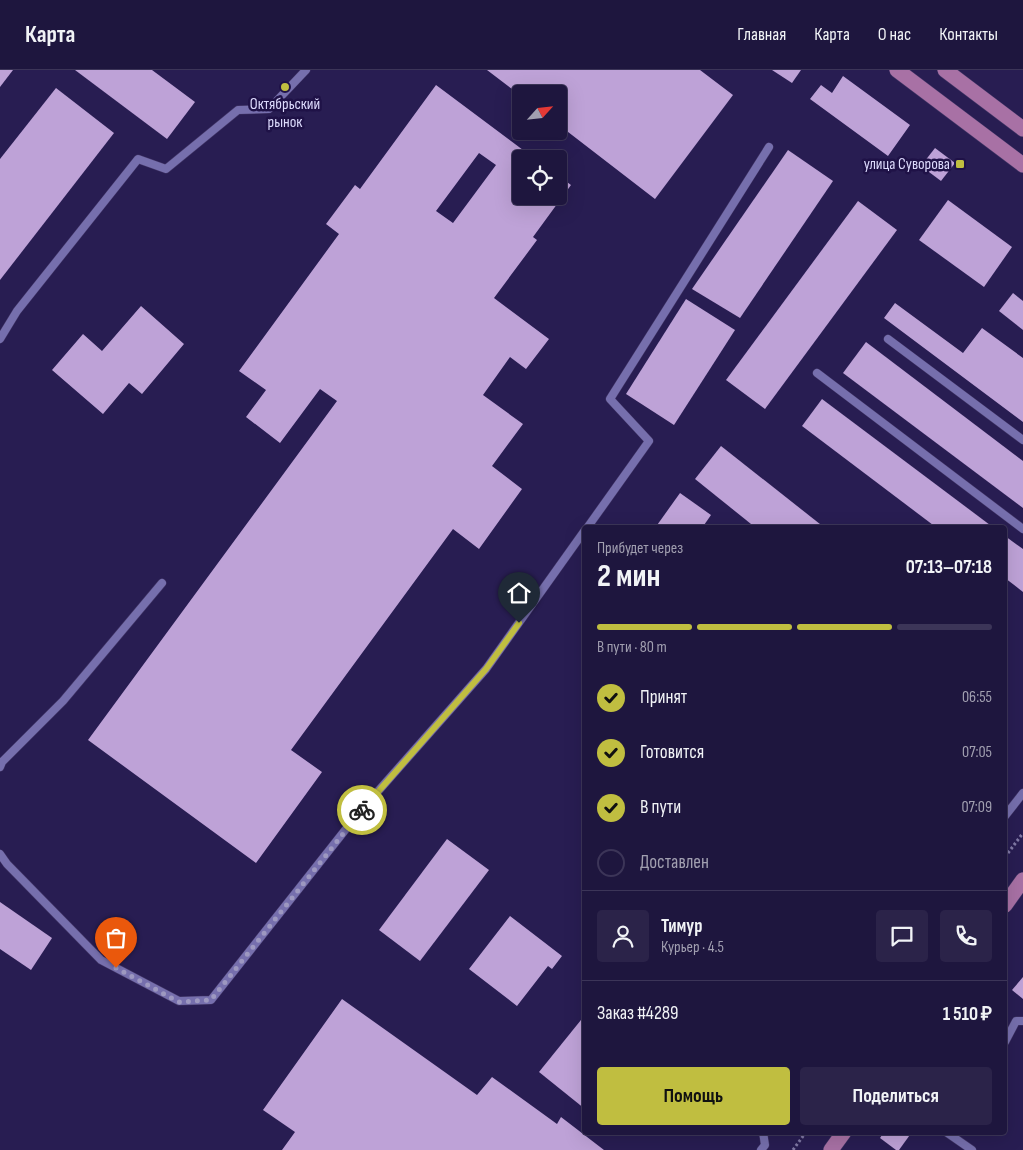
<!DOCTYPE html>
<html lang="ru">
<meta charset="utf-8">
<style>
:root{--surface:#1e163e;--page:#2b2349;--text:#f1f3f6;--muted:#a19fb0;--line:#3c3558;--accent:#c0be40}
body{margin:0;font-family:"Sofia Sans Condensed",sans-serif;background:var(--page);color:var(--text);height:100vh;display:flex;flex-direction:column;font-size:19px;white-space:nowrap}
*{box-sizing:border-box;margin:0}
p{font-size:16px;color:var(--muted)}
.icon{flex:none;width:28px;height:28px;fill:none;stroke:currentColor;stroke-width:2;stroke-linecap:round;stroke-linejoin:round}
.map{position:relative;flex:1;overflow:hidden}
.side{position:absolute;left:582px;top:455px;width:425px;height:610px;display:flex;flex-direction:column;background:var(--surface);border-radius:5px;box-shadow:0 5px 20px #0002,0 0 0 1px var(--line)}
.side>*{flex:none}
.needle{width:32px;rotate:63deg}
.controls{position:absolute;left:512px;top:15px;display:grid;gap:10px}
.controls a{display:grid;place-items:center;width:55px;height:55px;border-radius:5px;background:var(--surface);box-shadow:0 5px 20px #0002,0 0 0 1px var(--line);font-size:25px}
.pin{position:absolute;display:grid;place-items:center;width:42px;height:42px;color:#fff;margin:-51px -21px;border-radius:50% 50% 50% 0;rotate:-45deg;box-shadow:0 0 5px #0007}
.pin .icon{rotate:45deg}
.courier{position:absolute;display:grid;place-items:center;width:50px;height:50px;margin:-25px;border:4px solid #c0be40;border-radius:50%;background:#fff;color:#222;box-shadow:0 1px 6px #0007}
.summary em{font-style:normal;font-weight:700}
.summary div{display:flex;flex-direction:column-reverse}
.summary{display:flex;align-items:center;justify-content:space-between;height:85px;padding:0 15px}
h1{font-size:32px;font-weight:700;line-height:38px}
.bar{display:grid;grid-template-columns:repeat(4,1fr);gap:8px 5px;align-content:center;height:60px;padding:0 15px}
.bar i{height:6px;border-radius:4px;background:var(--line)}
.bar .selected{background:var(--accent)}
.bar p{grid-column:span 4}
.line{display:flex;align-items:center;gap:12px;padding:0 15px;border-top:1px solid var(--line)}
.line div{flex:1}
.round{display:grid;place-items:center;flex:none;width:52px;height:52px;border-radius:5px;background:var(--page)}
ol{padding:0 15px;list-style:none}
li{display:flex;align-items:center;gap:15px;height:55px}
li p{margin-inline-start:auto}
li .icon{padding:5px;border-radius:50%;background:var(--accent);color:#111;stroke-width:4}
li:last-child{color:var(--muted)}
li i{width:28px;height:28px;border:2px solid var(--line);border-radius:50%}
.primary-button{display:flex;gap:10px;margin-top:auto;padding:10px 15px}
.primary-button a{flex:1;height:58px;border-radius:5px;background:var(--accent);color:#111;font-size:20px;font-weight:700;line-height:58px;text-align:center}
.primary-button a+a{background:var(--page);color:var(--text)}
header{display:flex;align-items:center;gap:30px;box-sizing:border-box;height:70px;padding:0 25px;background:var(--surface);border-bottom:1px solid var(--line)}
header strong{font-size:24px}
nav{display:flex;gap:28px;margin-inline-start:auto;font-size:18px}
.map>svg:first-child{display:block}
.building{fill:#bea2d7;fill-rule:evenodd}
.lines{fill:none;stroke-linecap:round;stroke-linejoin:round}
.lane-casing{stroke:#423666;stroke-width:9}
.primary-casing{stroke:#423666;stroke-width:16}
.path{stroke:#8079a5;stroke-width:3;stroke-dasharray:2.5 2.5;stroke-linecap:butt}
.lane{stroke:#766fad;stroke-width:8}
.primary{stroke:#a871a5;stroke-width:15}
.done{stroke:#9d98c0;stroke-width:5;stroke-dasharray:0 9}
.route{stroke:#c0be40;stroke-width:6}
.poi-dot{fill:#c0be40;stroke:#1f1247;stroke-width:2}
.labels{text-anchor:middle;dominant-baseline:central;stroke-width:5;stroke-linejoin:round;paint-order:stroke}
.poi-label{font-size:16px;fill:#dcdafc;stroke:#1f1247}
</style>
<header>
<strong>Карта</strong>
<nav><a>Главная</a><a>Карта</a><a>О нас</a><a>Контакты</a></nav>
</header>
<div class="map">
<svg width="1023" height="1080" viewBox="0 0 1023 1080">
<rect width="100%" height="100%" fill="#281d52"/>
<g class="building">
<path d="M0,0H13L0,17Z"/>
<path d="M75,0H152L195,32L167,69Z"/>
<path d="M487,0H700L733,25L655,129L559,55V24H521V26Z"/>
<path d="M772,0H801L792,13Z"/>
<path d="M843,6L910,55L888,86L810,29L821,15L832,23Z"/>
<path d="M436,15L535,89H521V126H559V106L571,115L533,167L537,170L494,228L549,269L526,299L510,287L483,325L523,354L492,396L522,419L479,479L453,459L291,680L322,702L256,793L88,670L337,331L320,319L280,373L246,347L266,320L239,301L339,164L326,154L355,115L360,119ZM479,83L496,95L453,153L436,141Z"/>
<path d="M56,18L114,63L0,210V89Z"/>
<path d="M935,78L955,93L941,111L921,96Z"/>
<path d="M788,80L833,111L740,248L692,219Z"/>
<path d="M948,130L1012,177L984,217L919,170Z"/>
<path d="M858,131L897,160L765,339L726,310Z"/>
<path d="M1013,223L1023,231V260L999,241Z"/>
<path d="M686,229L735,260L674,355L626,324Z"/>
<path d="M895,233L963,283L982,258L1023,288V352L884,248Z"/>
<path d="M141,236L184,274L142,324L129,313L103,344L52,300L83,264L102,281Z"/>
<path d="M866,272L1023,391V438L843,303Z"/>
<path d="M822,329L994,458H937L802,356Z"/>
<path d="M721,376L825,458H756L695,409Z"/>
<path d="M680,423L711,445L702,458H655Z"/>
<path d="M1005,466L1023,479V522L1005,508Z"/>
<path d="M447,769L489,800L420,891L379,860Z"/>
<path d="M0,832L52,868L31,900L0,879Z"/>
<path d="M510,846L562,886L552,899L548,896L517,936L469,899Z"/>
<path d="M1023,907V929L1012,920Z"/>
<path d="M342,929L477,1025L492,1007L557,1054L561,1047L604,1080H282L295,1062L263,1040Z"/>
<path d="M585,945V1039L539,1002Z"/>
<path d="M884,1062H912L899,1080H896L880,1068Z"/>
</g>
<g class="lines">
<defs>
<g id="lane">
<path d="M0,269L17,241L138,89L166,99L238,40L269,39L306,0"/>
<path d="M888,269L1023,370"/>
<path d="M817,303L1023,459"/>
<path d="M587,458L649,371L610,329L769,77"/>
<path d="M0,697L2,692L63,631L162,513"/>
<path d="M1005,746L1023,723"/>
<path d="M0,784L7,794L101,890L179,931L211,930L357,745L486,599L585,460"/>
<path d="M1005,972L1016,951H1023"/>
<path d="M946,1062L972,1080"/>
<path d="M761,1080L765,1075L763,1062"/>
</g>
<g id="primary">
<path d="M897,0L1023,95"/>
<path d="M945,0L1023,59"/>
<path d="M1005,835L1023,810"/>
<path d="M831,1080L844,1062"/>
</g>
</defs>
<use href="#lane" class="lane-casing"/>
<use href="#primary" class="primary-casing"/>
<g class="path">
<path d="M1005,787L1023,763"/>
<path d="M793,1080L806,1062"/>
</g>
<use href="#lane" class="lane"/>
<use href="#primary" class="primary"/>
</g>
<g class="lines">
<path class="done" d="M116,898L179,932L211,930L362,740"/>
<path class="route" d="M362,740L486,599L519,553"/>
</g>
<g class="poi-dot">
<circle cx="285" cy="17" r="5"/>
<rect x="955" y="89" width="10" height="10" rx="2.5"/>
</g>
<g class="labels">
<g class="poi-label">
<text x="285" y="34">Октябрьский<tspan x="285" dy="18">рынок</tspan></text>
<text x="950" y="94" text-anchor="end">улица Суворова</text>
</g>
</g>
</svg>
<div class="controls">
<a><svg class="needle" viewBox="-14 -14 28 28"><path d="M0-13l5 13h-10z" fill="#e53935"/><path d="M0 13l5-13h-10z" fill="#a19fb0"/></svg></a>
<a><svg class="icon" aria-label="locate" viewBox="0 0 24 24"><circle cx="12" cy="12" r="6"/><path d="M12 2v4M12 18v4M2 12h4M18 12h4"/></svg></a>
</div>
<div class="pin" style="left:116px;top:898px;background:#ea580c"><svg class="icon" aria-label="bag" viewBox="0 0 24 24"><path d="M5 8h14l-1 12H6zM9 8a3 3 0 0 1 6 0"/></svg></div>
<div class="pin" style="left:519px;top:553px;background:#1f2937"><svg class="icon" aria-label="home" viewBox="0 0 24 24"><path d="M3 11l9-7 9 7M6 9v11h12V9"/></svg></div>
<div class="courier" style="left:362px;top:740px"><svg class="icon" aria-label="bike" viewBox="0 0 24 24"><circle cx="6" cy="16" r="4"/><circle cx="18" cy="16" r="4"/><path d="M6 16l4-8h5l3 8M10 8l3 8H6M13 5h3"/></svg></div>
<section class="side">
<div class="summary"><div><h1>2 мин</h1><p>Прибудет через</p></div><em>07:13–07:18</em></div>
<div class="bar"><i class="selected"></i><i class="selected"></i><i class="selected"></i><i></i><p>В пути · 80 m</p></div>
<ol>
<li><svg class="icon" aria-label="check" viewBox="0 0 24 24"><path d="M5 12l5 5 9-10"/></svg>Принят<p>06:55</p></li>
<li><svg class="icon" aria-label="check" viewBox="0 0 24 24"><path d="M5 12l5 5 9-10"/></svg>Готовится<p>07:05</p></li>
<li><svg class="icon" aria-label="check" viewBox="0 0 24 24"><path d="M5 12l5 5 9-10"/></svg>В пути<p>07:09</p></li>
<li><i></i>Доставлен</li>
</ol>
<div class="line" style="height:90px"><a class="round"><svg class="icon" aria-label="person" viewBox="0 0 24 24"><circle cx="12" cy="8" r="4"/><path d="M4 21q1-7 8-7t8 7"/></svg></a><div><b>Тимур</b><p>Курьер · 4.5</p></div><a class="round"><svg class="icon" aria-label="chat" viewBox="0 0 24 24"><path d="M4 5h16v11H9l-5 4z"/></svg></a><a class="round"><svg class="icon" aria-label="phone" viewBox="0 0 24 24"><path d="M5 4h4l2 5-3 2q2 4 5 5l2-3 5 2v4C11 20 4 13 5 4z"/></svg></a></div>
<div class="line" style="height:65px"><div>Заказ #4289</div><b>1 510 ₽</b></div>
<div class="primary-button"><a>Помощь</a><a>Поделиться</a></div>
</section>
</div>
